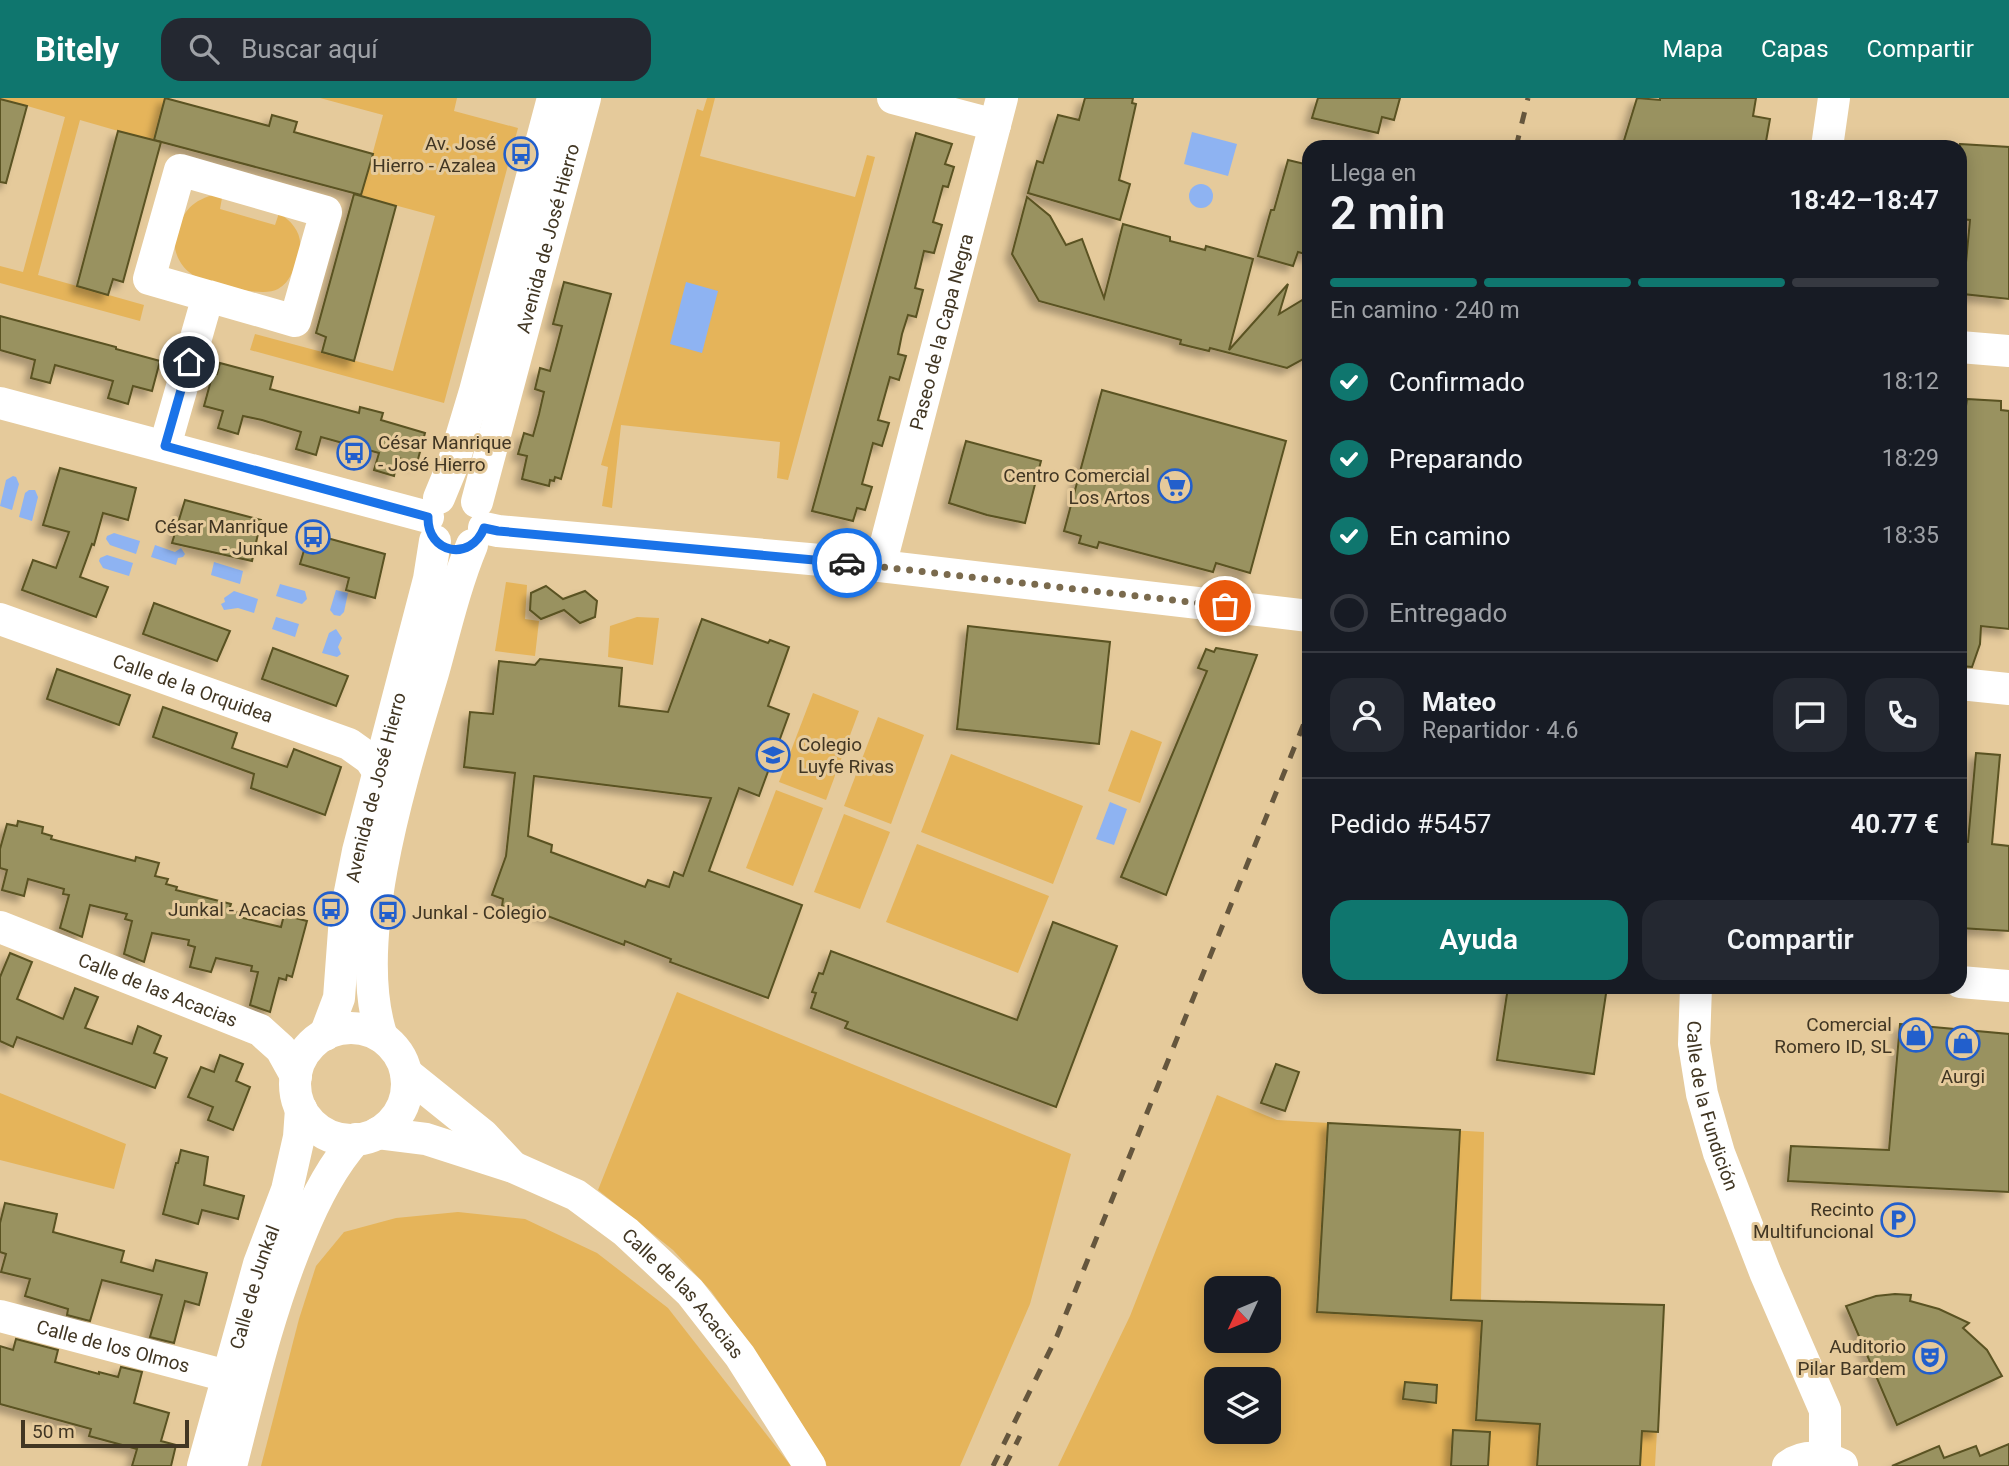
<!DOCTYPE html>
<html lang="es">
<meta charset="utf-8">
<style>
:root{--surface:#171b24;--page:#242831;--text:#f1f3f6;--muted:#9ea1a6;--line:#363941;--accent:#0f766e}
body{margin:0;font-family:Roboto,sans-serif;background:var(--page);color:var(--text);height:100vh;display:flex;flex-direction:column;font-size:26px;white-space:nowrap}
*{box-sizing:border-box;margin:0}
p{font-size:23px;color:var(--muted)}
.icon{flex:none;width:38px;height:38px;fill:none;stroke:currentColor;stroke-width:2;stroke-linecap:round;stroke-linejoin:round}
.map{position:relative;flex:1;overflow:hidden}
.details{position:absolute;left:1302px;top:42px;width:665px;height:854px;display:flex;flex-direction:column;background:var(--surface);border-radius:21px;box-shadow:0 4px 18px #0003}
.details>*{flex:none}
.needle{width:46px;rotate:226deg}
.fabs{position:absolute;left:1204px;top:1178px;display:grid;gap:14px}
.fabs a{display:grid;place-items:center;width:77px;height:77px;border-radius:14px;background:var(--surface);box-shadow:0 4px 18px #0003;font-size:35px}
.scale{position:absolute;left:21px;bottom:18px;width:168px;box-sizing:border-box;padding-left:7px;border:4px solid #413623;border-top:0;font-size:19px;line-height:24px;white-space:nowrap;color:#413623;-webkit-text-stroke:5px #e5ca9b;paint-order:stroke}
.pin{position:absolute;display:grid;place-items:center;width:60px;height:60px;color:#fff;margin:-30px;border:4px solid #fff;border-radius:50%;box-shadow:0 2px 7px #0007}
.courier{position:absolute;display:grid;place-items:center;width:70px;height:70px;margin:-35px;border:5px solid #1a73e8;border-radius:50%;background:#fff;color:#222;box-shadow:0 2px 9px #0007}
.summary em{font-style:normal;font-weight:600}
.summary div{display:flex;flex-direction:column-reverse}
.summary{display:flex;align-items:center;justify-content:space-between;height:119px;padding:0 28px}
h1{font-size:46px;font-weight:600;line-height:52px}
.bar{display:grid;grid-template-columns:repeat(4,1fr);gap:10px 7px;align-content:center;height:84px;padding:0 28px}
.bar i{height:9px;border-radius:5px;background:var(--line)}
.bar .current{background:var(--accent)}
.bar p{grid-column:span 4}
.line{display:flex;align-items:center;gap:18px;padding:0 28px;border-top:2px solid var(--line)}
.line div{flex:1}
.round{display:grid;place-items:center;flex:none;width:74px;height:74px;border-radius:21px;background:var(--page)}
ol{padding:0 28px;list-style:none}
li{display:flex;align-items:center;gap:21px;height:77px}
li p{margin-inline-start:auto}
li .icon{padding:7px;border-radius:50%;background:var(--accent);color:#fff;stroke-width:4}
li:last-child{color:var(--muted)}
li i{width:38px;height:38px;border:4px solid var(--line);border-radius:50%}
.primary-button{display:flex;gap:14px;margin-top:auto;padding:14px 28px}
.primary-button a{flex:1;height:80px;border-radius:21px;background:var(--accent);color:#fff;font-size:28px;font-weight:600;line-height:80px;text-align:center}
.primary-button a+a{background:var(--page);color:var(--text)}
header{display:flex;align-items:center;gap:42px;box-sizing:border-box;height:98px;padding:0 35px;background:var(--accent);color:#fff}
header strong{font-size:33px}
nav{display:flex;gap:38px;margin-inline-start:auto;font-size:24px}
.search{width:490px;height:63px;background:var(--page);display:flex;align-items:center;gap:18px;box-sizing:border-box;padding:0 24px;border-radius:21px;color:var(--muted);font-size:26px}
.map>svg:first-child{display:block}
.green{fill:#e5b45a;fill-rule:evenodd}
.water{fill:#8eb3f2}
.building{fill:#999260;stroke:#5a5222;stroke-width:2;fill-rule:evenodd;filter:url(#shadow)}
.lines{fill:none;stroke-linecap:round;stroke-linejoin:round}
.minor{stroke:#fff;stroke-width:32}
.rail{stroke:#65563d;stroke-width:5;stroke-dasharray:12 12;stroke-linecap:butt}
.done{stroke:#7a6a4d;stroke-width:7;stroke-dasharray:0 12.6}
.route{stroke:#1a73e8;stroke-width:9}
.labels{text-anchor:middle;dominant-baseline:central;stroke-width:6;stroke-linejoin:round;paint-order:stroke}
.poi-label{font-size:19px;fill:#413623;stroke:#e5ca9b;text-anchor:end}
.street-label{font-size:19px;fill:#413623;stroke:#e5ca9b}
</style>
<header>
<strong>Bitely</strong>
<div class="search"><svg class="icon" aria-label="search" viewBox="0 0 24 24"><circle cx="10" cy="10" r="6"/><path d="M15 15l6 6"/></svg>Buscar aquí</div>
<nav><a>Mapa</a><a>Capas</a><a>Compartir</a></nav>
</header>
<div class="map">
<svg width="2009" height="1368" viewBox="0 0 2009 1368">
<defs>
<filter id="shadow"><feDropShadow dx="-6" dy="6" stdDeviation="3.5" flood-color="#0004"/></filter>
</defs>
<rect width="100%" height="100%" fill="#e5ca9b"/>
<g class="green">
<path d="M0,0H165L153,43L80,22L38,177L144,207L140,223L0,185V168L23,174L65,19Z"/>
<path d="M320,0H457L454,13L518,30L444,305L250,252L255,236L393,273L435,118L361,98L383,17Z"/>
<path d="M707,0H715L700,58L855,99L867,57L875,59L788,382L777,380L780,344L621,327L612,410L602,408L608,369L601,367L697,11L703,13Z"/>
<path d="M213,97L222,100L220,111L275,127L279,115C293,124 304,137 299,155C295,168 291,184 278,191C263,200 211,186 195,178C181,171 171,152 176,137C183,115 189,104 213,97Z"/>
<path d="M506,484L527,487L525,521L539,523L535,558L495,553Z"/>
<path d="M637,519L659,520L653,567L608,559L610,528Z"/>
<path d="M813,595L859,613L826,702L779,684Z"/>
<path d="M878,619L924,637L891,726L844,708Z"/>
<path d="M1131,632L1162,644L1140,705L1108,693Z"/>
<path d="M951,656L1083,708L1053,786L921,734Z"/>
<path d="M776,692L823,710L793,788L746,770Z"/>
<path d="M844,716L890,734L860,811L814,794Z"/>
<path d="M917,746L1049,798L1018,875L886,824Z"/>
<path d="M677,894L1071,1056L1030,1206L960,1368H827L778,1287L711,1193L673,1152L598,1092Z"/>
<path d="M0,995L126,1046L114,1091L0,1062Z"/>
<path d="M1217,997L1277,1022L1484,1034L1481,1203L1664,1207L1655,1368H1058L1130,1218ZM1216,1190H1269V1242H1216ZM1216,1281H1269V1334H1216Z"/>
<path d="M458,1114L525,1121L597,1155L668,1210L791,1368H261L299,1221L316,1168L344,1134L396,1120Z"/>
</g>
<g class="water">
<path d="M1192,34L1237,46L1228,78L1184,66Z"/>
<circle cx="1201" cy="98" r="12"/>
<path d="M686,184L718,193L702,255L670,246Z"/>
<path d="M13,378L16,379L19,386L12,412L0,408L6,382Z"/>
<path d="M29,392H35L38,399L32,423L19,419L25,395Z"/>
<path d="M114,435L140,443L136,456L110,447L106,441L107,438Z"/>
<path d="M155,447L175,454L181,450L185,456L183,459L178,460L176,467L151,459Z"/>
<path d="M107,457L133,465L129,478L103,470L99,463L100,460Z"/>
<path d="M214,464L243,473L240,486L211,477Z"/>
<path d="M280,486L305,493L307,501L302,506L276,498Z"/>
<path d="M336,492L348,495L344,514L340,518L334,517L330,512Z"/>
<path d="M234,493L258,501L254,515L238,510L224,512L221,506L225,504L224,500Z"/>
<path d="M276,519L299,526L295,539L272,531Z"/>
<path d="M336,531L342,540L338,549L341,556L337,559L322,555L329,535Z"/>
<path d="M1110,704L1127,711L1114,747L1096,741Z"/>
</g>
<g class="building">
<path d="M165,0L269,28L272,17L297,24L294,34L373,56L361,97L154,42Z"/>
<path d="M1085,0H1133L1132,5L1136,6L1119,82L1130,86L1120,122L1028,95L1037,63L1043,65L1058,17L1079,22Z"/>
<path d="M1318,0H1400L1394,22L1382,19L1378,35L1312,20Z"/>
<path d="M1637,0L1660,2V0H1756L1753,18L1770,21L1765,49H1622Z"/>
<path d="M0,1L27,8L6,85L0,84Z"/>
<path d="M118,33L161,44L123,184L113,181L108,197L77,188Z"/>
<path d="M916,35L952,46L945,66L954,69L948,89L943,88L933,124L942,127L934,155L924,153L920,170L915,190L923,192L916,219L908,217L902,236L898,256L906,258L899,282L890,279L878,322L889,325L882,348L873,345L862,386L872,389L865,412L857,410L853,423L812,413Z"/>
<path d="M1960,46L2009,49V201L1963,196L1970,122L1960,121Z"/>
<path d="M1288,62L1309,67V157L1298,154L1293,168L1258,158L1271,112H1274Z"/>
<path d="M354,96L396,108L354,263L322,254L326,239L316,235Z"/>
<path d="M1027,99L1050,118L1066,147L1082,141L1104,200L1123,126L1170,139V143L1205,152L1206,148L1253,161L1229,252L1288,186L1279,216L1309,198V258L1287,270L1210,250L1209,253L1180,246L1181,242L1039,203L1012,156Z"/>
<path d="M564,184L611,196L561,381L555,379L554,383L550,382L549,388L522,381L527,358L518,356L524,335L533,338L539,316L544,294L535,291L540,270L550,273L556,251L562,228L553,226Z"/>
<path d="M0,218L116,249V251L160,263L152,293L133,288L128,306L108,300L113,283L55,267L50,285L31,280L35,262L0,252Z"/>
<path d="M220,265L273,279L270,291L359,315L360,309L383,315L381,322L425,335L417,365L398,360L394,378L374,372L379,355L321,339L316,357L296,351L301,334L262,322L243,318L238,336L218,330L223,313L204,308L213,275L217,276Z"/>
<path d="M1102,292L1286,343L1250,475L1216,465L1213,474L1099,444L1097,450L1079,445L1081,438L1064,433Z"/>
<path d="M1967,301L2001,303V312L2009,313V531L1981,528L1980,546L1972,569L1961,568L1964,533H1960V308H1966Z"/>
<path d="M966,343L1041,363L1025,425L987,417L949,405Z"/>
<path d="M60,370L136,390L128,422L103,415L94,447L92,446L80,479L108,489L96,519L22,492L33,462L56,470L69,434L43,427Z"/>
<path d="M185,402L261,422L252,463L172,445Z"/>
<path d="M309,435L385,456L375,500L346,492L349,480L300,466Z"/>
<path d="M546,488L563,501L585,493L597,503L595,519L580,525L564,512L541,521L530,512L531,495Z"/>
<path d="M154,505L230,533L217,563L143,536Z"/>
<path d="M702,521L768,545L770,542L789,549L768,608L789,616L781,638L759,698L739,690L709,773L802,807L768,900L670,864L671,861L625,843L624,847L529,811L502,808L503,801L492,797L506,758L515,675L464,669L470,614L493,616L499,563L535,567L540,561L622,570L619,608L668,614ZM534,678L711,700L683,778L674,774L669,789L648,782L645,789L551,754L552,747L528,738Z"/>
<path d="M968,528L1110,544L1099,646L957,631Z"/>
<path d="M273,550L348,578L336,608L262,581Z"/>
<path d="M1216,550L1257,557L1166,797L1121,779L1207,573L1198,570L1206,551L1214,554Z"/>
<path d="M57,571L130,597L119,627L47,601Z"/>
<path d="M163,609L237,635L232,650L287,669L294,651L341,669L325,717L251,690L254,676L153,639Z"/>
<path d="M1976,655L2000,657L1992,746L2009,748V833L1960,830V743L1968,744Z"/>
<path d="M18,723L43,729L42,735L52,738L51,741L135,763L136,759L159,765L155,778L168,781L166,786L177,789L176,792L231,806L229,812L240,815L239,819L281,829L284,817L307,823L292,879L287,877L286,882L279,880L270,914L250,907L258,874L251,873L252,868L216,860L211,874L190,869L195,849L188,847L189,842L152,835L144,864L124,856L132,823L125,821L127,816L90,807L82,839L60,830L69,797L63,796L64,791L28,781L24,798L2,792L7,772L0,770V751L7,726L17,728Z"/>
<path d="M1053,824L1117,848L1056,1009L845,930L848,924L811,910L816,895L812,894L819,875L823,876L831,853L1017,922Z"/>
<path d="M10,855L32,864L17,901L63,921L75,890L98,899L85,930L132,946L138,928L161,938L154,955L167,960L155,990L17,939L13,949L0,943V879Z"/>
<path d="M1508,889H1607L1594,976L1497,962Z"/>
<path d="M1900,926L2009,936V1094L1788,1083L1791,1048L1889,1052Z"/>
<path d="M220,957L243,966L236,983L250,989L233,1032L208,1022L213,1009L188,999L201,969L214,974Z"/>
<path d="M1276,966L1299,974L1285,1013L1261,1005Z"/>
<path d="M1328,1025L1460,1032L1451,1202L1664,1207L1658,1334L1642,1333L1640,1368H1537L1540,1326L1476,1322L1482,1223L1317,1214Z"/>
<path d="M181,1052L208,1059L204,1087L244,1098L238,1121L202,1112L198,1126L163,1116L176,1065H178Z"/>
<path d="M5,1105L57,1116L53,1134L124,1153L121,1164L153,1173L156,1162L207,1175L199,1207L185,1203L174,1245L150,1239L162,1197L102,1182L90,1223L67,1217L68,1211L25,1198L30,1181L1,1174L6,1156L0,1154V1125Z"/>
<path d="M1895,1196L1911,1197L1910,1203L1939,1211L1969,1225L1963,1230L1987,1252L2002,1278L1897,1327L1846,1208L1876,1198Z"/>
<path d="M16,1241L58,1252L55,1264L99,1276V1274L118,1279L121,1269L142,1274L134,1305L169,1315L161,1343L176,1347L171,1368H132L137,1351L89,1338L91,1331L0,1306V1248L13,1252Z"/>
<path d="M1405,1284L1437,1287L1436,1305L1403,1301Z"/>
<path d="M1453,1332L1490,1334L1488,1368H1451Z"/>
<path d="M2009,1346V1368H1892L1939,1348L1944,1360L1976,1348L1980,1358Z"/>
</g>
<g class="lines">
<g class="minor">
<path d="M893,0L995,27"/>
<path d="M1827,49L1834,0"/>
<path d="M1960,249L2009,253"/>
<path d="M0,305L428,419"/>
<path d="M165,348L208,198L295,223L326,114L180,72L149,181L208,198"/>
<path d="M439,400L453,366L475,293L553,0"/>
<path id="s1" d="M477,404L585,0"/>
<path d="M484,430L498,433L854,465L1309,518"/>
<path id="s2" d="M880,468L1002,0"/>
<path id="s3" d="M0,521L349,646L370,661L378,673"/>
<path d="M1960,586L2009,591"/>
<path id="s4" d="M0,829L260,932L281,951L296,978"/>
<path d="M1960,884L2009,888"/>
<path id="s5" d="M1696,889L1694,946L1702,996L1719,1055L1765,1174L1825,1312V1360"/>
<circle cx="351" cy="986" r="56"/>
<path id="s6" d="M325,937L339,900L345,819L358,753L429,481L435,443"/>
<path d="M382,939C349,841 404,673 433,575C445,532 455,488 472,447"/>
<path d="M406,975L483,1037L512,1068"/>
<path id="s7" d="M378,1035L426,1041L513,1069L576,1097L626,1134L690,1194L740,1258L810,1368"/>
<path id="s8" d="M0,1218L227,1278"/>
<path id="s9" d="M203,1368L259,1166L287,1092L299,1039L301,1011"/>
<path d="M231,1368C251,1290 269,1212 300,1138C314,1103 331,1069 356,1041"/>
<path d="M1788,1368C1804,1356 1825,1358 1842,1367"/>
</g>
<g class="rail">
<path d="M1516,49L1528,0"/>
<path d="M993,1368L1057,1238L1309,613"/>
<path d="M1005,1368L1020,1338"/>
</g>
</g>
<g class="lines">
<path class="done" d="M847,465L1225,508"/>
<path class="route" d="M189,264L165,348L428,419C427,456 471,464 484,430L498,433L847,465"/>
</g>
<defs>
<symbol id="bus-ring" viewBox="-11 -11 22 22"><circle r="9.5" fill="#e5ca9b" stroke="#225fcc" stroke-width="1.5"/><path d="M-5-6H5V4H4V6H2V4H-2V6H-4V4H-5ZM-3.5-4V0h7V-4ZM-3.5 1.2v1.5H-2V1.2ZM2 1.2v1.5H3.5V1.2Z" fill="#225fcc"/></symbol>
<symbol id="supermarket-ring" viewBox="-11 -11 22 22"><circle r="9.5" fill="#e5ca9b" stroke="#225fcc" stroke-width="1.5"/><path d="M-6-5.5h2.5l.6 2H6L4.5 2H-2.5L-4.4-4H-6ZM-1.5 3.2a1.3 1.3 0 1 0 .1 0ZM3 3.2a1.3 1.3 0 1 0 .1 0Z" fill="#225fcc"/></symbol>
<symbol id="school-ring" viewBox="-11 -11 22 22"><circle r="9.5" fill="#e5ca9b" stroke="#225fcc" stroke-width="1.5"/><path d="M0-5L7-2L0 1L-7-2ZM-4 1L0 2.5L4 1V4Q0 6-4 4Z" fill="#225fcc"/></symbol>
<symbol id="shop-ring" viewBox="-11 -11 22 22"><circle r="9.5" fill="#e5ca9b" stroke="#225fcc" stroke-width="1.5"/><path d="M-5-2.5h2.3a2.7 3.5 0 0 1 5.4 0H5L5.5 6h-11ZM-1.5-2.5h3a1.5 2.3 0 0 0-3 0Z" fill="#225fcc"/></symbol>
<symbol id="parking-ring" viewBox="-11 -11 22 22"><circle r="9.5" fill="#e5ca9b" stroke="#225fcc" stroke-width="1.5"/><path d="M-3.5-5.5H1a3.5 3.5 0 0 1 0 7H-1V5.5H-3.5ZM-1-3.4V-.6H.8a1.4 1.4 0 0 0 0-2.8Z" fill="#225fcc"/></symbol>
<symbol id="theatre-ring" viewBox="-11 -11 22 22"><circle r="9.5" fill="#e5ca9b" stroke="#225fcc" stroke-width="1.5"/><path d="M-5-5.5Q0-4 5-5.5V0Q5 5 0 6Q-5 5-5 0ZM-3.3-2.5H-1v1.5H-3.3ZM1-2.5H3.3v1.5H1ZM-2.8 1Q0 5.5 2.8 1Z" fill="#225fcc"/></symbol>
</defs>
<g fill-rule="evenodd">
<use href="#bus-ring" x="502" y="37" width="38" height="38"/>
<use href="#bus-ring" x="335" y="336" width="38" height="38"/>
<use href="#supermarket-ring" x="1156" y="369" width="38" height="38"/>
<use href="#bus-ring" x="294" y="420" width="38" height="38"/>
<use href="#school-ring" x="754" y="638" width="38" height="38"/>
<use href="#bus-ring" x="312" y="792" width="38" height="38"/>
<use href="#bus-ring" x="369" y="795" width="38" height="38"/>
<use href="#shop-ring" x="1897" y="918" width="38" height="38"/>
<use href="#shop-ring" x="1944" y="926" width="38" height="38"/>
<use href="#parking-ring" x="1879" y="1103" width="38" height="38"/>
<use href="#theatre-ring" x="1911" y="1240" width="38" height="38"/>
</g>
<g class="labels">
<g class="poi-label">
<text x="496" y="45">Av. José<tspan x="496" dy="22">Hierro - Azalea</tspan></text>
<text x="378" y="344" text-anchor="start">César Manrique<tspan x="378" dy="22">- José Hierro</tspan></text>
<text x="1150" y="377">Centro Comercial<tspan x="1150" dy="22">Los Artos</tspan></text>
<text x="288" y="428">César Manrique<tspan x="288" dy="22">- Junkal</tspan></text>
<text x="798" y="646" text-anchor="start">Colegio<tspan x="798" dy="22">Luyfe Rivas</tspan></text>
<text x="306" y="811">Junkal - Acacias</text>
<text x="412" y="814" text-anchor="start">Junkal - Colegio</text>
<text x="1892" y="926">Comercial<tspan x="1892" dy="22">Romero ID, SL</tspan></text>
<text x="1963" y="978" text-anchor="middle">Aurgi</text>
<text x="1874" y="1111">Recinto<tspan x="1874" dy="22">Multifuncional</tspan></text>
<text x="1906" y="1248">Auditorio<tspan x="1906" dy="22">Pilar Bardem</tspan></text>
</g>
<g class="street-label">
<text stroke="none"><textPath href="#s1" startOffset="273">Avenida de José Hierro</textPath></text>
<text stroke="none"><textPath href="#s2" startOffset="242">Paseo de la Capa Negra</textPath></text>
<text stroke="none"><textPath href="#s3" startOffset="205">Calle de la Orquidea</textPath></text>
<text stroke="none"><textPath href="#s6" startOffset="254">Avenida de José Hierro</textPath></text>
<text stroke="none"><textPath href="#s4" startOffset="170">Calle de las Acacias</textPath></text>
<text stroke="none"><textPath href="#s5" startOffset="121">Calle de la Fundición</textPath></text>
<text stroke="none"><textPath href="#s9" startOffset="186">Calle de Junkal</textPath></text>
<text stroke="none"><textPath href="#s7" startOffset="355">Calle de las Acacias</textPath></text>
<text stroke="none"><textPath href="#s8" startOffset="117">Calle de los Olmos</textPath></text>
</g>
</g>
</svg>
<div class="fabs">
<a><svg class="needle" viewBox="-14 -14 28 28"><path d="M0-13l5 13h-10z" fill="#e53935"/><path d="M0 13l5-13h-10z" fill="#9ea1a6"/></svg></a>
<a><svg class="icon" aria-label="layers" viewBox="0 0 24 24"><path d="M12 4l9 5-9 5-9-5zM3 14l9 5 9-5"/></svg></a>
</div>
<div class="scale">50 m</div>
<div class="pin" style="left:1225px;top:508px;background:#ea580c"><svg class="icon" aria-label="bag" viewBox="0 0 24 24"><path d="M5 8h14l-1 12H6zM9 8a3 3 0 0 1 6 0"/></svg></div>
<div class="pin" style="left:189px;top:264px;background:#1f2937"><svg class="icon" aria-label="home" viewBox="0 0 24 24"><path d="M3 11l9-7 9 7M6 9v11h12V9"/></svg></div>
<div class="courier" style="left:847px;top:465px"><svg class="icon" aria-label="car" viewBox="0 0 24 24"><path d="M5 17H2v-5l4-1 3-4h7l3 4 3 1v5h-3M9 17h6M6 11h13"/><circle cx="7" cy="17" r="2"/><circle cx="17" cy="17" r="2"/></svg></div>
<section class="details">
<div class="summary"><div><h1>2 min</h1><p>Llega en</p></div><em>18:42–18:47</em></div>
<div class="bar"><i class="current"></i><i class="current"></i><i class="current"></i><i></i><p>En camino · 240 m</p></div>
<ol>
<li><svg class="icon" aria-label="check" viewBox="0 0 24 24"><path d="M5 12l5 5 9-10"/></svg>Confirmado<p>18:12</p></li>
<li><svg class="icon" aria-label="check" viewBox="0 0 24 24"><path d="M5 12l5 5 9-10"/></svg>Preparando<p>18:29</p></li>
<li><svg class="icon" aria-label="check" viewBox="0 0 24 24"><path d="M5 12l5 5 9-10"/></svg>En camino<p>18:35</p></li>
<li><i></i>Entregado</li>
</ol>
<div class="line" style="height:126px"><a class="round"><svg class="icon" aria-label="person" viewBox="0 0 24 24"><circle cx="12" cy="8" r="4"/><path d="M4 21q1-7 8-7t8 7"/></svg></a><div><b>Mateo</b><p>Repartidor · 4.6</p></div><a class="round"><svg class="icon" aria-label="chat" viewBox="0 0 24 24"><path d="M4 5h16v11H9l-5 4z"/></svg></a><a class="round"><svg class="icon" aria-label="phone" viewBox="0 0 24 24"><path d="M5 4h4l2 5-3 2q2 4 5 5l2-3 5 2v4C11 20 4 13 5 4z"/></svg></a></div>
<div class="line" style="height:91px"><div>Pedido #5457</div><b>40.77 €</b></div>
<div class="primary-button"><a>Ayuda</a><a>Compartir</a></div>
</section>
</div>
